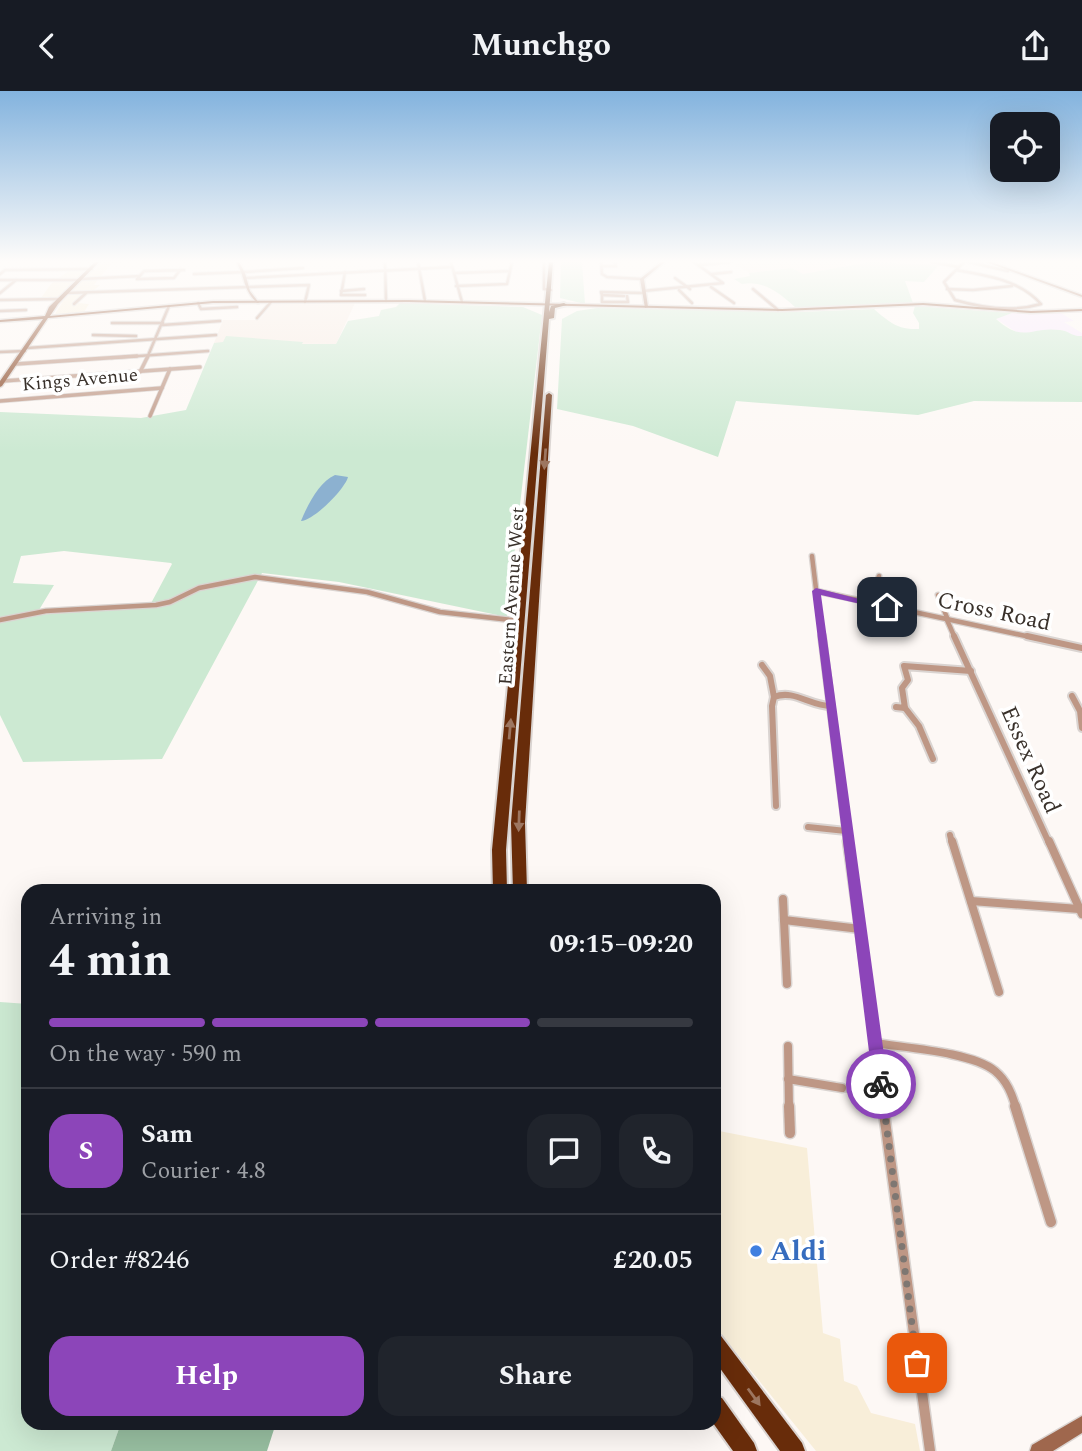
<!DOCTYPE html>
<meta charset="utf-8">
<style>
:root{--surface:#171b24;--page:#20242c;--text:#f1f3f6;--muted:#9ea1a6;--line:#363941;--accent:#8c45b9}
body{margin:0;font-family:Spectral,serif;background:var(--page);color:var(--text);height:100vh;display:flex;flex-direction:column;font-size:26px;white-space:nowrap}
*{box-sizing:border-box;margin:0}
p{font-size:23px;color:var(--muted)}
.icon{flex:none;width:38px;height:38px;fill:none;stroke:currentColor;stroke-width:2;stroke-linecap:round;stroke-linejoin:round}
.map{position:relative;flex:1;overflow:hidden}
.side{position:absolute;left:21px;top:793px;width:700px;height:546px;display:flex;flex-direction:column;background:var(--surface);border-radius:21px;box-shadow:0 7px 28px #0002}
.side>*{flex:none}
.buttons{position:absolute;left:990px;top:21px;display:grid;gap:14px}
.buttons a{display:grid;place-items:center;width:70px;height:70px;border-radius:14px;background:var(--surface);box-shadow:0 7px 28px #0002;font-size:35px}
.pin{position:absolute;display:grid;place-items:center;width:60px;height:60px;color:#fff;margin:-30px;border-radius:14px;box-shadow:0 4px 10px #0006}
.courier{position:absolute;display:grid;place-items:center;width:70px;height:70px;margin:-35px;border:5px solid #8c45b9;border-radius:50%;background:#fff;color:#222;box-shadow:0 2px 9px #0007}
.headline em{font-style:normal;font-weight:700}
.headline div{display:flex;flex-direction:column-reverse}
.headline{display:flex;align-items:center;justify-content:space-between;height:119px;padding:0 28px}
h1{font-size:46px;font-weight:700;line-height:52px}
.bar{display:grid;grid-template-columns:repeat(4,1fr);gap:10px 7px;align-content:center;height:84px;padding:0 28px}
.bar i{height:9px;border-radius:5px;background:var(--line)}
.bar .active{background:var(--accent)}
.bar p{grid-column:span 4}
.line{display:flex;align-items:center;gap:18px;padding:0 28px;border-top:2px solid var(--line)}
.line div{flex:1}
.round{display:grid;place-items:center;flex:none;width:74px;height:74px;border-radius:21px;background:var(--page)}
.cta{display:flex;gap:14px;margin-top:auto;padding:14px 28px}
.cta a{flex:1;height:80px;border-radius:21px;background:var(--accent);color:#fff;font-size:28px;font-weight:700;line-height:80px;text-align:center}
.cta a+a{background:var(--page);color:var(--text)}
header{display:flex;justify-content:space-between;align-items:center;height:91px;padding:0 28px;background:var(--surface);font-size:32px;font-weight:700}
.map>svg:first-child{display:block}
.commercial{fill:#f8eed9}
.industrial{fill:#f8e9fd}
.built{fill:#f7ece4}
.green{fill:#cce9d2;fill-rule:evenodd}
.forest{fill:#98bfa1}
.water{fill:#8cb1d0}
.lines{fill:none;stroke-linecap:round;stroke-linejoin:round}
.street-tunnel{stroke:#d6d0cd;stroke-width:8;stroke-dasharray:8 3.5;stroke-linecap:butt}
.street-far5-casing{stroke:#dad4d1;stroke-width:4.5}
.street-far4-casing{stroke:#dad4d1;stroke-width:5}
.street-far3-casing{stroke:#dad4d1;stroke-width:7}
.street-far2-casing{stroke:#dad4d1;stroke-width:10}
.street-far1-casing{stroke:#dad4d1;stroke-width:11}
.street-casing{stroke:#dad4d1;stroke-width:13}
.secondary-casing{stroke:#dad4d1;stroke-width:3}
.primary-casing{stroke:#dad4d1;stroke-width:3}
.highway-casing{stroke:#dad4d1;stroke-width:4}
.street-far5{stroke:#be9785;stroke-width:2.5}
.street-far4{stroke:#be9785;stroke-width:3.5}
.street-far3{stroke:#be9785;stroke-width:4.5}
.street-far2{stroke:#be9785;stroke-width:6}
.street-far1{stroke:#be9785;stroke-width:8}
.street{stroke:#be9785;stroke-width:10}
.secondary{fill:#9f674d;fill-rule:evenodd}
.primary{fill:#874422;fill-rule:evenodd}
.highway{fill:#682c0a;fill-rule:evenodd}
.oneway{fill:#9d7660}
.route{fill:#8c45b9}
.done{stroke:#7e7772;stroke-width:7;stroke-dasharray:0 12.6}
.shop-dot{fill:#3f7fe0;stroke:#fff;stroke-width:2.5}
.labels{text-anchor:middle;dominant-baseline:central;stroke-width:7;stroke-linejoin:round;paint-order:stroke}
.far-street-label{font-size:19px;fill:#39312b;stroke:#fff}
.street-label{font-size:23px;fill:#39312b;stroke:#fff}
.near-shop-label{font-size:28px;font-weight:bold;fill:#366cbe;stroke:#fff;text-anchor:start}
</style>
<header><svg class="icon" aria-label="back" viewBox="0 0 24 24"><path d="M15 5l-7 7 7 7"/></svg>Munchgo<svg class="icon" aria-label="share" viewBox="0 0 24 24"><path d="M12 15V3M7 8l5-5 5 5M5 13v7h14v-7"/></svg></header>
<div class="map">
<svg width="1082" height="1360" viewBox="0 0 1082 1360">
<rect width="100%" height="100%" fill="#fdf8f5"/>
<g class="commercial">
<path d="M107,171H125L112,172L100,186L94,194H100L78,212L89,213L84,221L55,223L65,207H41L51,193L70,179H95L101,173Z"/>
<path d="M714,1039L807,1057L823,1242L840,1248L844,1290L857,1295L871,1322L915,1333L920,1360H816L714,1234Z"/>
</g>
<path class="industrial" d="M1012,222H1061L1074,230L1064,231L1082,242V245L1076,246L1062,239L1019,243L995,227Z"/>
<g class="built">
<path d="M839,171L849,175L803,183L792,177L749,182L733,172Z"/>
<path d="M273,212H355L336,253L214,252L223,229H259Z"/>
</g>
<g class="green">
<path d="M561,171H582L585,213L560,207Z"/>
<path d="M870,171L939,174L924,191L905,190L913,212L796,217C780,203 765,189 742,193L734,188L750,185L749,182L792,177L803,183Z"/>
<path d="M400,212L523,216L542,224L507,526L339,491L262,482L162,668L23,671L0,624V321L141,327L186,319L214,252L223,251L226,245L303,251L302,253H336L348,230L379,225L381,219L396,216ZM64,460L171,472L172,473L149,516L36,524L54,494L13,492L21,465Z"/>
<path d="M915,215L1012,222L996,228C1024,253 1030,235 1060,239C1069,240 1073,246 1082,245V311L974,310L918,324L736,310L718,366L633,335L557,318L562,228L577,220L597,217L800,221L874,218C889,231 898,239 919,238V232L913,222Z"/>
<path d="M0,911L28,913V1332H121L111,1360H0Z"/>
</g>
<path class="forest" d="M121,1332H276L267,1360H111Z"/>
<path class="water" d="M335,384L348,386C345,398 313,430 301,430C307,415 319,391 335,384Z"/>
<g class="lines">
<path class="street-tunnel" d="M842,997L868,1001"/>
<defs>
<g id="street-far5">
<path d="M385,171L386,210"/>
<path d="M418,171L425,210"/>
<path d="M451,171L462,211"/>
<path d="M544,171V198L551,199"/>
<path d="M601,171L602,183L607,186L642,188"/>
<path d="M932,171L959,176"/>
<path d="M969,171L1008,180"/>
<path d="M699,174L730,171"/>
<path d="M601,175H616L615,171"/>
<path d="M956,179C986,184 1020,189 1041,213C1014,221 982,217 955,209L944,191L964,171"/>
<path d="M244,181L303,177"/>
<path d="M345,181L341,204H365"/>
<path d="M454,182L510,180"/>
<path d="M0,183L5,179L92,178"/>
<path d="M194,183L244,181"/>
<path d="M712,183L731,181"/>
<path d="M138,187L144,180L184,179"/>
<path d="M245,187L452,176"/>
<path d="M675,187L690,198"/>
<path d="M81,188L140,185"/>
<path d="M137,188L174,187L180,179"/>
<path d="M0,189H80"/>
<path d="M456,195L507,193L512,171"/>
<path d="M711,196L734,212"/>
<path d="M753,198L778,219"/>
<path d="M947,198L973,199L1012,195"/>
<path d="M679,199L692,212"/>
<path d="M341,200L364,198"/>
<path d="M643,200L723,192L694,171"/>
<path d="M0,202L16,189"/>
<path d="M65,202L309,194L305,211"/>
<path d="M602,204V211H628L627,205"/>
<path d="M624,205L602,204L601,201L643,202"/>
<path d="M0,209L60,208"/>
<path d="M198,212L201,218L237,216"/>
<path d="M74,213L86,202"/>
<path d="M0,220L26,219"/>
<path d="M257,227L271,211"/>
<path d="M112,232H163"/>
<path d="M162,234L220,230"/>
<path d="M93,244L136,245"/>
<path d="M27,257L216,244"/>
<path d="M0,261L25,260"/>
<path d="M111,267L208,260"/>
<path d="M147,267L169,215"/>
</g>
<g id="street-far4">
<path d="M16,273L137,265"/>
<path d="M140,281L148,265"/>
<path d="M3,290L200,276"/>
<path d="M0,310L162,297"/>
<path d="M150,325L170,278"/>
</g>
<g id="street-far3">
<path d="M812,465L822,547"/>
<path d="M816,500L1035,547"/>
<path d="M938,504L948,529"/>
<path d="M870,512L879,485"/>
<path d="M0,529L46,520L156,514L170,511L199,497L255,486L367,501L440,521L520,530"/>
<path d="M947,529L955,547"/>
</g>
<g id="street-far2">
<path d="M822,545L848,752"/>
<path d="M954,545L1049,752"/>
<path d="M1027,545L1082,557"/>
<path d="M762,574L770,585L774,606"/>
<path d="M1072,605L1080,620L1082,637"/>
<path d="M896,616L905,617L902,597L908,589L904,575L971,580"/>
<path d="M905,617L919,635L933,668"/>
<path d="M776,715L772,615L774,606C794,598 810,615 831,615"/>
<path d="M808,736L846,740"/>
<path d="M950,744L952,752"/>
</g>
<g id="street-far1">
<path d="M847,750L884,1017"/>
<path d="M952,750L999,901"/>
<path d="M1049,750L1082,823"/>
<path d="M783,808L787,893"/>
<path d="M971,810L1079,818"/>
<path d="M784,829L860,838"/>
<path d="M875,952C906,957 972,961 995,980C1007,990 1012,1003 1016,1017"/>
<path d="M788,955L789,1017"/>
<path d="M788,988L842,997"/>
<path d="M868,1001L882,1003"/>
</g>
<g id="street">
<path d="M789,1015L790,1042"/>
<path d="M883,1015L930,1360"/>
<path d="M1015,1015L1051,1131"/>
</g>
<g id="secondary">
<path d="M236,171H239L245,182L250,200L259,212H257C242,197 246,187 236,171Z"/>
<path d="M661,171H665L644,188L648,216L645,217L640,188Z"/>
<path d="M991,171L1082,204V206L986,171Z"/>
<path d="M1082,1325V1342L1053,1360H1030L1032,1354Z"/>
</g>
<path id="primary" d="M95,171H99L58,213L50,225L213,210L409,209L782,218L923,212L1031,220L1082,218V220L1031,222L923,214L782,220L409,211L213,212L48,227L2,295L0,296V290L43,228L0,231V229L45,225L49,216Z"/>
<g id="highway">
<path d="M549,171H553L549,221L551,215L564,212L567,214L555,217L554,227L549,228L506,759L507,800H493L492,759Z"/>
<path d="M549,302L552,304L525,732L527,800H513L511,732L546,304Z"/>
<path d="M714,1242L721,1245L802,1352L805,1360H780L714,1269Z"/>
<path d="M714,1304L722,1307L754,1352L757,1360H733L713,1332Z"/>
</g>
</defs>
<use href="#street-far5" class="street-far5-casing"/>
<use href="#street-far4" class="street-far4-casing"/>
<use href="#street-far3" class="street-far3-casing"/>
<use href="#street-far2" class="street-far2-casing"/>
<use href="#street-far1" class="street-far1-casing"/>
<use href="#street" class="street-casing"/>
<use href="#secondary" class="secondary-casing"/>
<use href="#primary" class="primary-casing"/>
<use href="#highway" class="highway-casing"/>
<use href="#street-far5" class="street-far5"/>
<use href="#street-far4" class="street-far4"/>
<use href="#street-far3" class="street-far3"/>
<use href="#street-far2" class="street-far2"/>
<use href="#street-far1" class="street-far1"/>
<use href="#street" class="street"/>
<use href="#secondary" class="secondary"/>
<use href="#primary" class="primary"/>
<use href="#highway" class="highway"/>
</g>
<defs><path id="oneway-solid" d="M-6-.8H1V-3.2L6.5 0L1 3.2V.8H-6Z" transform="scale(1.75)"/></defs>
<g class="oneway">
<use href="#oneway-solid" transform="translate(545 368) rotate(94)"/>
<use href="#oneway-solid" transform="translate(510 638) rotate(-85)"/>
<use href="#oneway-solid" transform="translate(519 730) rotate(92)"/>
<use href="#oneway-solid" transform="translate(754 1306) rotate(54)"/>
</g>
<linearGradient id="sky" x2="0" y2="1"><stop stop-color="#83b3de"/><stop offset="0.47" stop-color="#fefcfa"/><stop offset="1" stop-color="#fefcfa" stop-opacity="0"/></linearGradient>
<rect width="1082" height="362" fill="url(#sky)"/>
<path class="route" d="M816,497L891,516L887,519L821,504L888,993L886,998L881,1001L875,998L873,993L812,500Z"/>
<g class="lines">
<path class="done" d="M881,993L917,1272"/>
</g>
<circle class="shop-dot" cx="756" cy="1160" r="7"/>
<g class="labels">
<g class="far-street-label">
<text transform="translate(80 289) rotate(-5)">Kings Avenue</text>
<text transform="translate(512 505) rotate(-86)">Eastern Avenue West</text>
</g>
<g class="street-label">
<text transform="translate(994 521) rotate(12)">Cross Road</text>
<text transform="translate(1030 669) rotate(66)">Essex Road</text>
</g>
<g class="near-shop-label">
<text x="770" y="1160">Aldi</text>
</g>
</g>
</svg>
<div class="buttons">
<a><svg class="icon" aria-label="locate" viewBox="0 0 24 24"><circle cx="12" cy="12" r="6"/><path d="M12 2v4M12 18v4M2 12h4M18 12h4"/></svg></a>
</div>
<div class="pin" style="left:917px;top:1272px;background:#ea580c"><svg class="icon" aria-label="bag" viewBox="0 0 24 24"><path d="M5 8h14l-1 12H6zM9 8a3 3 0 0 1 6 0"/></svg></div>
<div class="pin" style="left:887px;top:516px;background:#1f2937"><svg class="icon" aria-label="home" viewBox="0 0 24 24"><path d="M3 11l9-7 9 7M6 9v11h12V9"/></svg></div>
<div class="courier" style="left:881px;top:993px"><svg class="icon" aria-label="bike" viewBox="0 0 24 24"><circle cx="6" cy="16" r="4"/><circle cx="18" cy="16" r="4"/><path d="M6 16l4-8h5l3 8M10 8l3 8H6M13 5h3"/></svg></div>
<section class="side">
<div class="headline"><div><h1>4 min</h1><p>Arriving in</p></div><em>09:15–09:20</em></div>
<div class="bar"><i class="active"></i><i class="active"></i><i class="active"></i><i></i><p>On the way · 590 m</p></div>
<div class="line" style="height:126px"><b class="round" style="background:var(--accent);color:#fff">S</b><div><b>Sam</b><p>Courier · 4.8</p></div><a class="round"><svg class="icon" aria-label="chat" viewBox="0 0 24 24"><path d="M4 5h16v11H9l-5 4z"/></svg></a><a class="round"><svg class="icon" aria-label="phone" viewBox="0 0 24 24"><path d="M5 4h4l2 5-3 2q2 4 5 5l2-3 5 2v4C11 20 4 13 5 4z"/></svg></a></div>
<div class="line" style="height:91px"><div>Order #8246</div><b>£20.05</b></div>
<div class="cta"><a>Help</a><a>Share</a></div>
</section>
</div>
